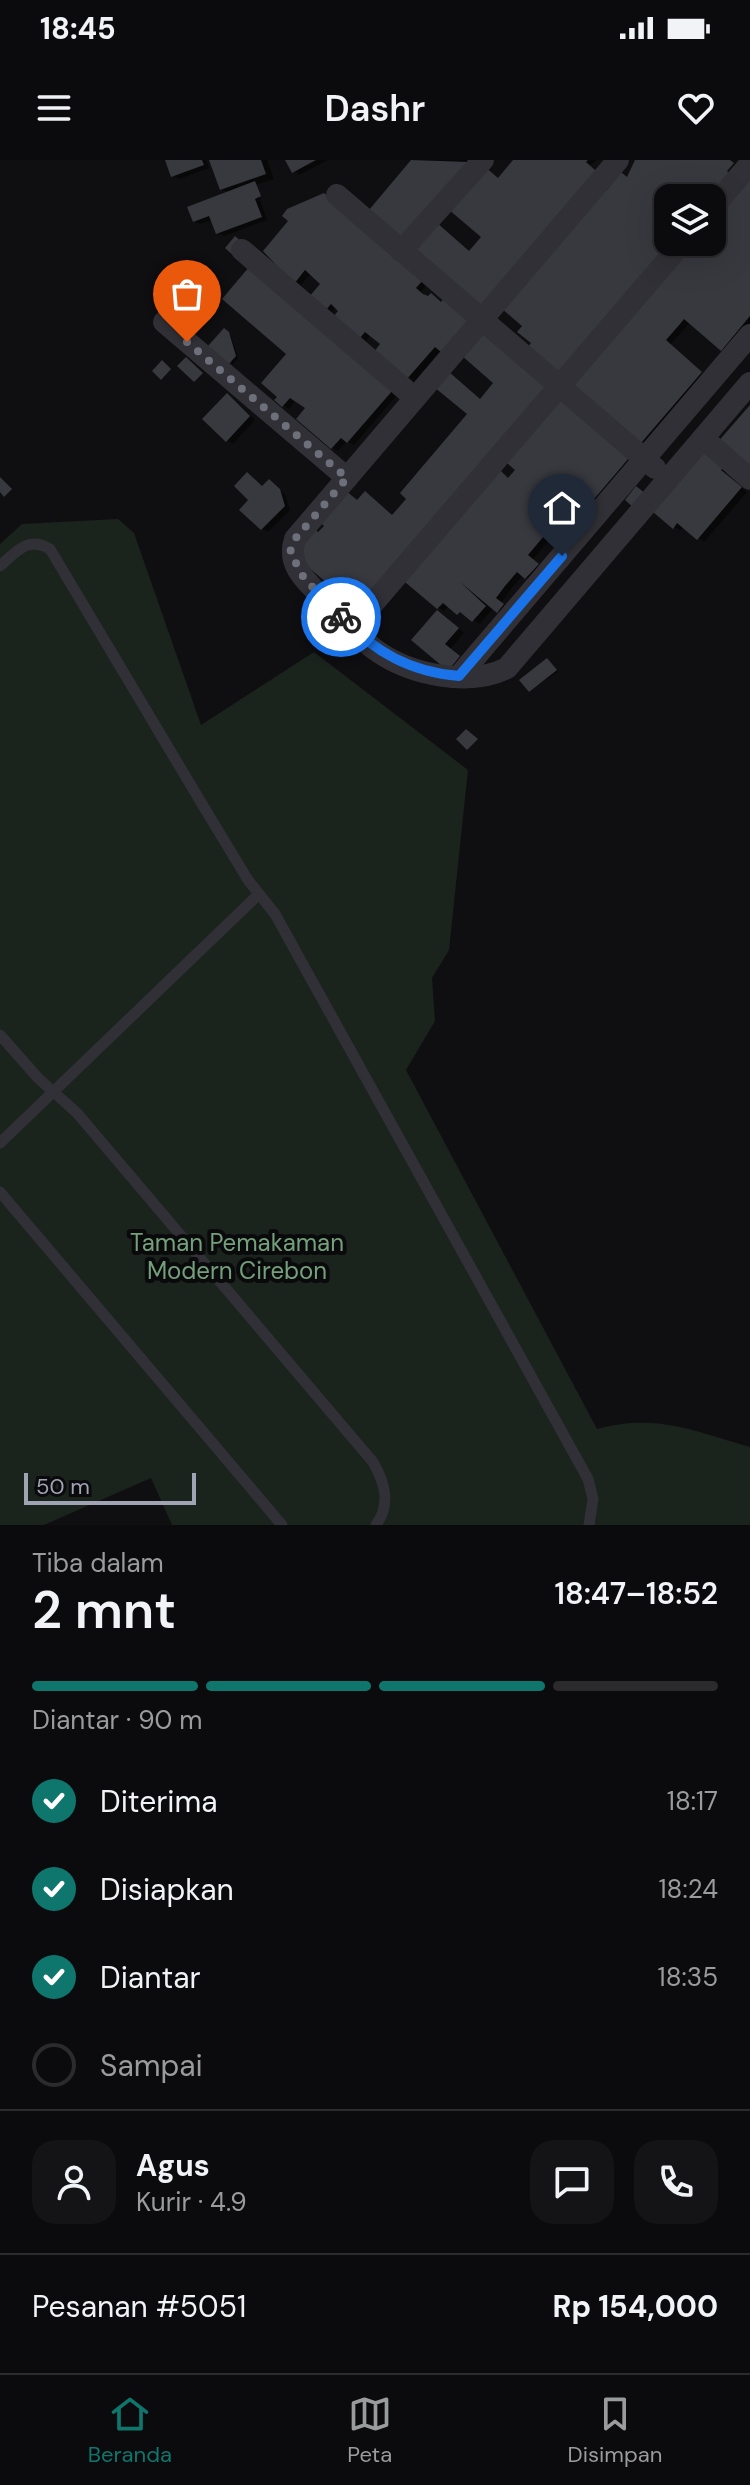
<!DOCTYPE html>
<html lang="id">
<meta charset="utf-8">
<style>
:root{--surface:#0b0b0d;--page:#141416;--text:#f1f3f6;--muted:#9a9b9d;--line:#2b2b2e;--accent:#0f766e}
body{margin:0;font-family:"DM Sans",sans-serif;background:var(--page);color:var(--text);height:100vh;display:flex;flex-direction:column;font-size:30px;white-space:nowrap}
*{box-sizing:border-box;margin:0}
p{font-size:26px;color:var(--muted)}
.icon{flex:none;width:44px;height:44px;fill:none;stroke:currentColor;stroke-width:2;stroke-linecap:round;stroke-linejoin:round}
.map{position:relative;height:1365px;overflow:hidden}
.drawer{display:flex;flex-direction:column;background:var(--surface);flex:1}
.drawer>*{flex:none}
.controls{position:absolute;left:654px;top:24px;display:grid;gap:16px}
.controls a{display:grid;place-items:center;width:72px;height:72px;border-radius:16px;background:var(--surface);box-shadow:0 8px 32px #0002,0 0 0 2px var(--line);font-size:40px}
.scale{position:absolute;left:24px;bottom:20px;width:172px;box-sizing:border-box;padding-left:8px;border:4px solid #9fa3b3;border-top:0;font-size:22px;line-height:28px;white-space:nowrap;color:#9fa3b3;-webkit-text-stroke:6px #0a0a0c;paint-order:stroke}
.pin{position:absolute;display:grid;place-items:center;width:68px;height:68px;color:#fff;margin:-82px -34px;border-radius:50% 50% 50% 0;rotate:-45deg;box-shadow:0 0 8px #0007}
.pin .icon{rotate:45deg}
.courier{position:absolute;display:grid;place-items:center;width:80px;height:80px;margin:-40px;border:6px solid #1a73e8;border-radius:50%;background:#fff;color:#222;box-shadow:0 2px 10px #0007}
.head em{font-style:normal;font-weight:600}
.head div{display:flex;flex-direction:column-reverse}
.head{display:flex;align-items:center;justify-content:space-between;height:136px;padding:0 32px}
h1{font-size:52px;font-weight:600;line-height:60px}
.bar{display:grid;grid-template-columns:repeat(4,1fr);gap:12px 8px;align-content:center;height:96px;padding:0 32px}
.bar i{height:10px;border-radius:6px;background:var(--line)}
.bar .current{background:var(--accent)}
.bar p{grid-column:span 4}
.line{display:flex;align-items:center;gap:20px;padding:0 32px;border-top:2px solid var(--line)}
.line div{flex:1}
.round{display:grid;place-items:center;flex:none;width:84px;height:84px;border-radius:24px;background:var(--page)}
ol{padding:0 32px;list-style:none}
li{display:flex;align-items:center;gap:24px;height:88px}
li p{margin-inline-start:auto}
li .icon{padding:8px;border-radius:50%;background:var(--accent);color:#fff;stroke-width:4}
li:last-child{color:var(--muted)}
li i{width:44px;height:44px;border:4px solid var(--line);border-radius:50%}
.status{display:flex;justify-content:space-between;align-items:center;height:56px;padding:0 40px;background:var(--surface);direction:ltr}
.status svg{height:22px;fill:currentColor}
header{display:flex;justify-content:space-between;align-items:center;height:104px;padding:0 32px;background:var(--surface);font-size:36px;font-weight:600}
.menu{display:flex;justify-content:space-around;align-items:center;height:112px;border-top:2px solid var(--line);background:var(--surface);font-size:22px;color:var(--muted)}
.menu a{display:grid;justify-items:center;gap:4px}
.menu .current{color:var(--accent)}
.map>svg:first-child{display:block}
.green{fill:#1b231d}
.shadow{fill:#0007}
.building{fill:#38393f}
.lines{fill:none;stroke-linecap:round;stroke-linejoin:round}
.lane{stroke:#303036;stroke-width:11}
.street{stroke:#303036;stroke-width:22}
.done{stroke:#6d6f7a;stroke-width:8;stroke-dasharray:0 14.4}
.route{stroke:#1a73e8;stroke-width:10}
.labels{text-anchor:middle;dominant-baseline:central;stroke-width:8;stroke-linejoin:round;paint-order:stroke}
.park-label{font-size:24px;fill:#74a07b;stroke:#0a0a0c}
</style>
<div class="status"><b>18:45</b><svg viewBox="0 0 49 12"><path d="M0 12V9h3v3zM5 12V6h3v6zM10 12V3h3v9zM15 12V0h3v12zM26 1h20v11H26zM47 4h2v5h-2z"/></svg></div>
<header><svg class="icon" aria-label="menu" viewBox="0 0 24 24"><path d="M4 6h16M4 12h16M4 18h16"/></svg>Dashr<svg class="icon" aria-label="heart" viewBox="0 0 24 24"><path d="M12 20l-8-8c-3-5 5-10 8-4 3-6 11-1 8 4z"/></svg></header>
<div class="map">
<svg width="750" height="1365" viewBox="0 0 750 1365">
<rect width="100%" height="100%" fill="#0f0f11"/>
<path class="green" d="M118,359L134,373L201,565L314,492L468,610L449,790L432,818L435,861L406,910L597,1269C657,1253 693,1271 750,1287V1365H172L151,1318L44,1365H0V384L22,364Z"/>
<g class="shadow">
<path d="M167,0H206L209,8L179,19L173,15Z"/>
<path d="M211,0H267L274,19L255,25L267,60L224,76L217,72L213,60L200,64L194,61L229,33L222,29Z"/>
<path d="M287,0H328L299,15Z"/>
<path d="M413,0H466L473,6L371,49Z"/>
<path d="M516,0H597L470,92L484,76L499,20Z"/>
<path d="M750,22V166L728,192L690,162L686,167L670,185L707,217L648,285L577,225L699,82H712Z"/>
<path d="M291,61L428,123L421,132L429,139L441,190L414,222L371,174L366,181L337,147L332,152L326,149L323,124L311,113L301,125L295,122Z"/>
<path d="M225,139L397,235L354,285L347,281L338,291L332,287L308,248L296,240L289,249L283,245L289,194Z"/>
<path d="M225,171L231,176L238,198L232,205Z"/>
<path d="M233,239L255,260L233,284L227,280Z"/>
<path d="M561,242L634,302L562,387L550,379L533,399L543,408L532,421L523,415L511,429L501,443L509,449L504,455L493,448L480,464L449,445L444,451L438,447L500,313L510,319Z"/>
<path d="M707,292L730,310L726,314L747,332L704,382L684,366L680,370L674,367Z"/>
<path d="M275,325L285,335L290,350L268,372L262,369L251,340L263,327Z"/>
<path d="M444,455L464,473L450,489L464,501L455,513L414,480Z"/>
<path d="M550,502L558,512L530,530Z"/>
</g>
<g class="building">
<path d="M165,0H202L204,5L171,17Z"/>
<path d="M209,0H261L266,14L220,30Z"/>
<path d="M285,0H316L292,13Z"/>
<path d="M411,0L469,2L403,79L369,50Z"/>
<path d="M513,0H588L586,2L596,11L482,146L414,89L436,62L469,91L481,77L448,49L484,6L498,18Z"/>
<path d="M635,0H730L734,3L727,11L732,15L712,38H668V82H675L561,215L528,187L531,183L517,172L522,166L501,148L605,28L607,30L621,12L627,17Z"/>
<path d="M750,19V156L721,191L684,159L680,164L666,180L702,212L641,283L574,225L696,82H712V75L728,53L724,50Z"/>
<path d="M255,21L261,36L255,39L262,57L216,74L209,56L193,62L187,47Z"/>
<path d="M324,33L424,119L416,128L423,134L428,136L431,133L441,142L445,137L470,159L441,192L435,187L406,220L374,192L380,184L365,172L359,179L333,157L338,151L331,144L325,151L309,137L320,124L305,110L294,124L263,91L288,61L282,56L287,49Z"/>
<path d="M235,76L244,84L234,96L225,88Z"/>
<path d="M249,107L393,230L347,283L341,278L331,289L296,259L305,248L290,238L282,247L274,240L277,237L261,223L286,194L222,139Z"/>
<path d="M224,168L229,172L236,196L228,205L208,186Z"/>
<path d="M481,172L547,228L358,450L292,393L313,368L318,372L324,366L319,361L345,330L357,340L365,331L392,355L406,339L400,333L467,254L434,227L448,211L480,239L493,223L461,195Z"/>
<path d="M186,197L203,213L194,222L177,206Z"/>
<path d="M162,200L171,209L161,220L152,211Z"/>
<path d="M227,233L250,256L226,282L202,259Z"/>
<path d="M560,240L629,298L555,385L544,376L528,395L539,404L525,419L517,412L505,426L496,438L504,444L497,453L460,422L486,446L472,462L460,452L457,455L443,443L437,449L405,422L500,310L508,318L515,310L507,303Z"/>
<path d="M750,245V313L716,284Z"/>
<path d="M707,289L725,305L721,310L742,327L697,380L677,363L673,369L653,352Z"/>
<path d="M247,312L262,326L269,319L280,329L285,346L261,370L239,350L248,340L234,326Z"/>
<path d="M0,317L12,329L4,337L0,332Z"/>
<path d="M636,326L646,334L634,348L625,340Z"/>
<path d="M437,450L459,468L445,484L460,496L448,511L411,480Z"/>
<path d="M547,498L557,510L529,532L519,520Z"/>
<path d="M466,569L478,579L467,590L456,579Z"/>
</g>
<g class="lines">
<g class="lane">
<path d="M0,406C17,391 28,376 50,389L205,649L248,720L275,754L588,1319L593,1339L589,1365"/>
<path d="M0,875L38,918L77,953L373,1302C385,1323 391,1344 376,1365"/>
<path d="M0,983L259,734"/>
<path d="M0,1032L282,1365"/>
</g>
<g class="street">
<path d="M618,0L295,379C286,406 307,422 325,440C341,457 358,478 377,491C411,515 470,527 507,508L750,223"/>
<path d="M337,35L655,308"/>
<path d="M712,48L750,4"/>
<path d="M242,90L415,238"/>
<path d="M401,91L483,0"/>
<path d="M164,162L347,318"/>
<path d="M703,278L750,319"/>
<path d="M352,468L683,82"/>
<path d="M459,516L750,175"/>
</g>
</g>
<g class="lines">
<path class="done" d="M187,182L347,318L295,379L290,392L304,418L341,457"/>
<path class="route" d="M341,457C375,492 410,512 459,516L562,396"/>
</g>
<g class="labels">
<g class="park-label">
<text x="237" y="1082">Taman Pemakaman<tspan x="237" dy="28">Modern Cirebon</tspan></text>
</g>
</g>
</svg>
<div class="controls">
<a><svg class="icon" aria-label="layers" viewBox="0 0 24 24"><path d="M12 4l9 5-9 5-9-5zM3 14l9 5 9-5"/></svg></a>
</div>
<div class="scale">50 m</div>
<div class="pin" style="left:187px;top:182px;background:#ea580c"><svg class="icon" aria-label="bag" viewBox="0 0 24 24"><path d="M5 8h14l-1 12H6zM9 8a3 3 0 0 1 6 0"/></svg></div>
<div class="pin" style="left:562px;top:396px;background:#1f2937"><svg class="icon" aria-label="home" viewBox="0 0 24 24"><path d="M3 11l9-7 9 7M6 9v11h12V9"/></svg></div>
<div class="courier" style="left:341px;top:457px"><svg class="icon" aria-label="bike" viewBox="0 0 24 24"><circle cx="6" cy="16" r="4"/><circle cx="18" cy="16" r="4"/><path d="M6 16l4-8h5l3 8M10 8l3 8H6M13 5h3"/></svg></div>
</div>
<section class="drawer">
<div class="head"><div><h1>2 mnt</h1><p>Tiba dalam</p></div><em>18:47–18:52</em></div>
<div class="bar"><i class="current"></i><i class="current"></i><i class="current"></i><i></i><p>Diantar · 90 m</p></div>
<ol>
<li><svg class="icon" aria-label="check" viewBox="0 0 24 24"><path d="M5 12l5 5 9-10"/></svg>Diterima<p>18:17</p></li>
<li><svg class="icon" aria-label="check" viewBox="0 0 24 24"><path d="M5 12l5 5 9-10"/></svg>Disiapkan<p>18:24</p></li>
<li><svg class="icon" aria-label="check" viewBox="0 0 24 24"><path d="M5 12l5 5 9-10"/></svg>Diantar<p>18:35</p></li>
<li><i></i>Sampai</li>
</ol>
<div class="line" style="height:144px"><a class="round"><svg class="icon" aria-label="person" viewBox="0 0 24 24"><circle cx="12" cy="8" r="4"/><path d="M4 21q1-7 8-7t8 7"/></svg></a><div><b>Agus</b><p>Kurir · 4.9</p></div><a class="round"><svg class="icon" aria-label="chat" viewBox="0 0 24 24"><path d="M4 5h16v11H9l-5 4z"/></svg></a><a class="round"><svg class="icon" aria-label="phone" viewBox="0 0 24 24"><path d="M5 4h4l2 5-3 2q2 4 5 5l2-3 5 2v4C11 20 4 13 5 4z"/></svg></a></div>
<div class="line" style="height:104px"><div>Pesanan #5051</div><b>Rp 154,000</b></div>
</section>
<nav class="menu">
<a class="current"><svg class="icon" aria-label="home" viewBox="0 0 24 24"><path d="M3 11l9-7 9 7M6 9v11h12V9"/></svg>Beranda</a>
<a><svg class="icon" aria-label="map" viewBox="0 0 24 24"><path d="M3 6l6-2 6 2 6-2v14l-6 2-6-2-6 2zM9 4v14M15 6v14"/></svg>Peta</a>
<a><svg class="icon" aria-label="saved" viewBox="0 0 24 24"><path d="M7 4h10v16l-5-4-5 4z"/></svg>Disimpan</a>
</nav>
